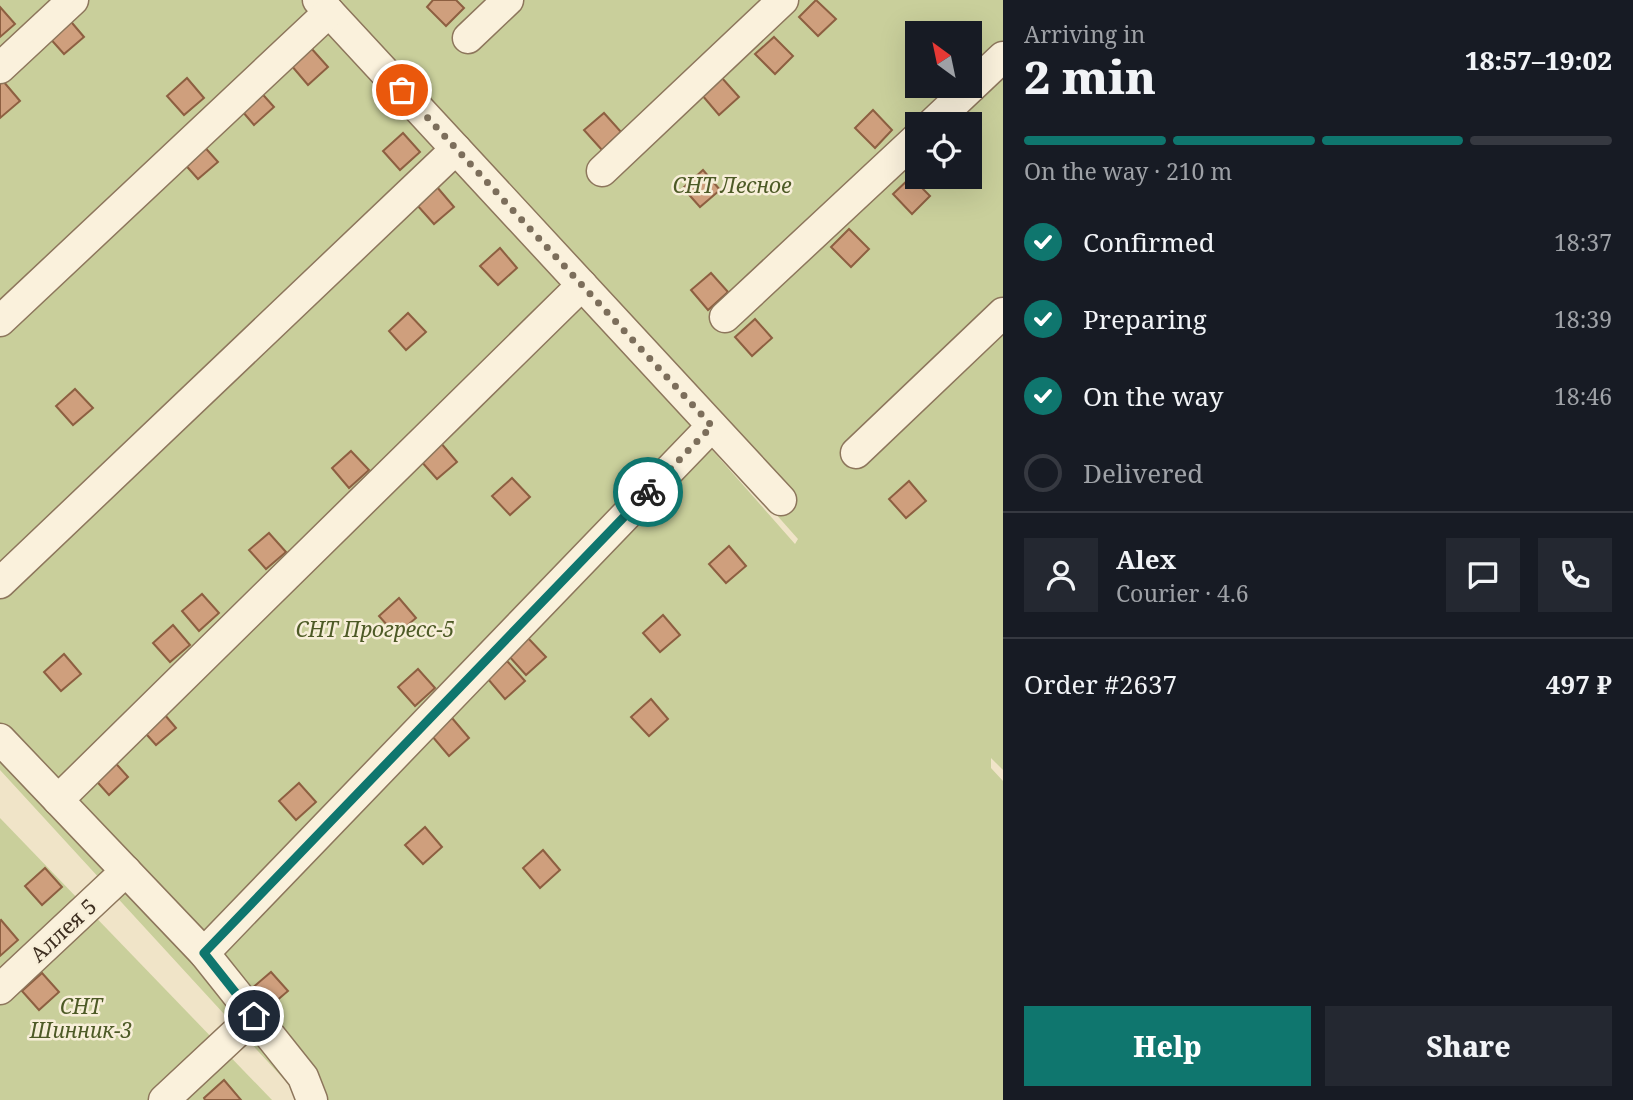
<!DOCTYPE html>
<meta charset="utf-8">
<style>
:root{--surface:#171b24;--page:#242831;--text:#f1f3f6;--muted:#9ea1a6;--line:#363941;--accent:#0f766e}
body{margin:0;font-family:"Noto Serif",serif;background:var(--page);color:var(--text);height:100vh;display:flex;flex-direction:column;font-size:26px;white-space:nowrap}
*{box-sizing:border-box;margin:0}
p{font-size:23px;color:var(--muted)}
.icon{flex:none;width:38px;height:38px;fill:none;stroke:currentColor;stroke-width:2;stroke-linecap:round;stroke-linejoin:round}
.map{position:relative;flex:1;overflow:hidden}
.sheet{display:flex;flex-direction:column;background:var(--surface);width:630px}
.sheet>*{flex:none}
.needle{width:46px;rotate:327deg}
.fabs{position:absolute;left:905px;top:21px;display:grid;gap:14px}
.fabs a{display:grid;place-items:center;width:77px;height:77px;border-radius:0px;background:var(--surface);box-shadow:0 7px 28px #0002;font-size:35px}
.pin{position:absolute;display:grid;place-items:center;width:60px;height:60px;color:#fff;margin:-30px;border:4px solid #fff;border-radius:50%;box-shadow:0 2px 7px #0007}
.courier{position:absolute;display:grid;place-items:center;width:70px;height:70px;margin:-35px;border:5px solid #0f766e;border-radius:50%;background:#fff;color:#222;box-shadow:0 2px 9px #0007}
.headline em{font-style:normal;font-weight:800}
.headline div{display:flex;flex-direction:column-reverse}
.headline{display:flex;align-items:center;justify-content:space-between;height:119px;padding:0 21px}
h1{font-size:46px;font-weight:800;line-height:52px}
.bar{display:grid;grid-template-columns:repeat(4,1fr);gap:10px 7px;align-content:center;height:84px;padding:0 21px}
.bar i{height:9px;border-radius:5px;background:var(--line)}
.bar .selected{background:var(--accent)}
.bar p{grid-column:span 4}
.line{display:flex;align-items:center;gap:18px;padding:0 21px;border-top:2px solid var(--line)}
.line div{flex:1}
.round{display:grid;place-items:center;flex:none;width:74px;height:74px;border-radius:0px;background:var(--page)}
ol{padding:0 21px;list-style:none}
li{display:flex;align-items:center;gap:21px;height:77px}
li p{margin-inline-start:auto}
li .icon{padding:7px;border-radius:50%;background:var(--accent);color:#fff;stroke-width:4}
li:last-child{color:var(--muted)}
li i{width:38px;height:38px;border:4px solid var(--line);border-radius:50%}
.cta{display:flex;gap:14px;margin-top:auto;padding:14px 21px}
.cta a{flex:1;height:80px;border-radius:0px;background:var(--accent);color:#fff;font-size:28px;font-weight:800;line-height:80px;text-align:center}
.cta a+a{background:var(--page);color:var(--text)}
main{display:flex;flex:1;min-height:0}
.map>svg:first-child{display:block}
.green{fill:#c9cf9b;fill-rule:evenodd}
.building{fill:#cf9f7d;stroke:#8d5f41;stroke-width:2}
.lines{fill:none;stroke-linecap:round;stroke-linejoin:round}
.minor-casing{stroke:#8d765c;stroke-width:33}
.minor{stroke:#faf1dc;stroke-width:30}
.done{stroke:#7c6e5b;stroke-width:7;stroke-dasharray:0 12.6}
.route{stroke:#0f766e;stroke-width:9}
.labels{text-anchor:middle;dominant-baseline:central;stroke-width:5;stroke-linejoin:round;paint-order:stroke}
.park-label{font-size:21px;font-style:italic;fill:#4d5a26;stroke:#f7eed8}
.street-label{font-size:21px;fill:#3d2e20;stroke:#f7eed8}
</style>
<main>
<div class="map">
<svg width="1003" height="1100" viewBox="0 0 1003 1100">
<rect width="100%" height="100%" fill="#f0e4c8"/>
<g class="green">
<path d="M0,0H315L795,544L798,539L319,0H1003V770L991,758V768L1003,781V1100H303L0,770ZM917,33H970V86H917ZM917,124H970V177H917Z"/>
<path d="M0,818L272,1100H0Z"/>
</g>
<g class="building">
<path d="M433,0H456L464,8L446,26L427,7Z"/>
<path d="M816,0L836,19L818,36L799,17Z"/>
<path d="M0,7L15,24L0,37Z"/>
<path d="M67,17L84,37L64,54L47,35Z"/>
<path d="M774,37L793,56L775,74L755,54Z"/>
<path d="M311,48L328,67L308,85L291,65Z"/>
<path d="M187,78L204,98L184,115L167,96Z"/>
<path d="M722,78L739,97L719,115L702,95Z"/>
<path d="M3,81L20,101L0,118V84Z"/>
<path d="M257,88L274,107L254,125L237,105Z"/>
<path d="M873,110L892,130L875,148L855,128Z"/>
<path d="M604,113L621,132L602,150L584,130Z"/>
<path d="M403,133L420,152L400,170L383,151Z"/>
<path d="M201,143L218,162L198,179L181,160Z"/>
<path d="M703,170L720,190L700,207L683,188Z"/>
<path d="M911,177L930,196L912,214L893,194Z"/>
<path d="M437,187L454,207L434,224L417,205Z"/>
<path d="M849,229L869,249L851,267L831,247Z"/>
<path d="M500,248L517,268L498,285L480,266Z"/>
<path d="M711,273L728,292L708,310L691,290Z"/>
<path d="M408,313L426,332L406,350L389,331Z"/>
<path d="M755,319L772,338L752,356L735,337Z"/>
<path d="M75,389L93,408L73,425L56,406Z"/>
<path d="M440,442L457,462L437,479L420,460Z"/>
<path d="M351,451L369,470L349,488L332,468Z"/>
<path d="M512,478L530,497L510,515L492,496Z"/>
<path d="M909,481L926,501L906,518L889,499Z"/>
<path d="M269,533L286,552L266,569L249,550Z"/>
<path d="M729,546L746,566L726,583L709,564Z"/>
<path d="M202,594L219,613L199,631L182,611Z"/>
<path d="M399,598L416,618L396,635L379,616Z"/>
<path d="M663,615L680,635L660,652L643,633Z"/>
<path d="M173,625L190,645L170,662L153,643Z"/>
<path d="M528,638L546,657L526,675L508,655Z"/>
<path d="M64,654L81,674L61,691L44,672Z"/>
<path d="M507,661L525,681L505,699L488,679Z"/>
<path d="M418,669L435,688L415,706L398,687Z"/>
<path d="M651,699L668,719L649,736L631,717Z"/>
<path d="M159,708L176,728L156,745L139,726Z"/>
<path d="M452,718L469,738L449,756L432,736Z"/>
<path d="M111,758L128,777L109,795L91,775Z"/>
<path d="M299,783L316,802L296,820L279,801Z"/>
<path d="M425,827L442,847L423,864L405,845Z"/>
<path d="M543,850L560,870L540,888L523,868Z"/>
<path d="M45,868L62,887L42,905L25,886Z"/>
<path d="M1,920L18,940L0,956V921Z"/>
<path d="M271,972L288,991L268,1008L251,989Z"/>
<path d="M42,973L59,992L39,1010L22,991Z"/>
<path d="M224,1080L241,1100H205L204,1098Z"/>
</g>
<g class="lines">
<defs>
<g id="minor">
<path d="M318,0L781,500"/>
<path d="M468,38L508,0"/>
<path d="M0,68L73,0"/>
<path d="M932,124L1003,57"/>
<path d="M602,171L783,0"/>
<path d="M725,317L917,138"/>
<path d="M0,321L329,12"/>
<path d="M856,453L1003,313"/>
<path d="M0,583L456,149"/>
<path d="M0,739L204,953L303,1077L312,1100"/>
<path d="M58,800L582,285"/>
<path d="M204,953L712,426"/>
<path d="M0,989L126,871"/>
<path d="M164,1100L254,1016"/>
</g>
</defs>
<use href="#minor" class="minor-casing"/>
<use href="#minor" class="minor"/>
</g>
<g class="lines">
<path class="done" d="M402,90L712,426L648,492"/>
<path class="route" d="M254,1016L204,953L648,492"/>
</g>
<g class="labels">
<g class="park-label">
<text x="732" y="185">СНТ Лесное</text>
<text x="375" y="629">СНТ Прогресс-5</text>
<text x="81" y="1006">СНТ<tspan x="81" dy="24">Шинник-3</tspan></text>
</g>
<g class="street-label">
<text transform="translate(63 930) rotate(-43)">Аллея 5</text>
</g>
</g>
</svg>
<div class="fabs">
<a><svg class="needle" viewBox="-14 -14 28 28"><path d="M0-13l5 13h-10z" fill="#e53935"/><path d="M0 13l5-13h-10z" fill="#9ea1a6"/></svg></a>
<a><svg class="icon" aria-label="locate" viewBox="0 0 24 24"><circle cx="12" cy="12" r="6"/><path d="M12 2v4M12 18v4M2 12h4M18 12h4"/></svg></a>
</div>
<div class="pin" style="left:402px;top:90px;background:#ea580c"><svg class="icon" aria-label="bag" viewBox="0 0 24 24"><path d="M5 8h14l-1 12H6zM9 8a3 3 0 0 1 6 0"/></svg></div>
<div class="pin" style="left:254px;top:1016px;background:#1f2937"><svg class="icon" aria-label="home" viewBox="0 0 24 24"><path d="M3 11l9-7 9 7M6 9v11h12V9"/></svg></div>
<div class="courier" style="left:648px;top:492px"><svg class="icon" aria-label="bike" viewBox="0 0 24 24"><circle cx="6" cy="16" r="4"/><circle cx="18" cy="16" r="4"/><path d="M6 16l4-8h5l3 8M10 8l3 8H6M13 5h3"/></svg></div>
</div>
<section class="sheet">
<div class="headline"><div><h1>2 min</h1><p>Arriving in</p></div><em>18:57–19:02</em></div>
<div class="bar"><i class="selected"></i><i class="selected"></i><i class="selected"></i><i></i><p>On the way · 210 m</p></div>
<ol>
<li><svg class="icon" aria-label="check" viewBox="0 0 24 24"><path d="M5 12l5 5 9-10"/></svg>Confirmed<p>18:37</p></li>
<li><svg class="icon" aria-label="check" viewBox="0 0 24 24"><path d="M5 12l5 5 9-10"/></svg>Preparing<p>18:39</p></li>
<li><svg class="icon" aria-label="check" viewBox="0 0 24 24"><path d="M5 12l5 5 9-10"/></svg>On the way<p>18:46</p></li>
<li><i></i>Delivered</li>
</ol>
<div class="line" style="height:126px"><a class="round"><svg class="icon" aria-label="person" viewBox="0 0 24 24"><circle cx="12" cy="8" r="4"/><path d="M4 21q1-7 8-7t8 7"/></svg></a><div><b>Alex</b><p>Courier · 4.6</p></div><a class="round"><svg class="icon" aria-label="chat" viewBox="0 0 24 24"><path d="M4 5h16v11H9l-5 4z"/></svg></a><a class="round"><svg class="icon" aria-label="phone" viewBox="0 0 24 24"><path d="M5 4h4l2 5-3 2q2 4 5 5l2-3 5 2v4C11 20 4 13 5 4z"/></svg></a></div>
<div class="line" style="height:91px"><div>Order #2637</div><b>497 ₽</b></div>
<div class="cta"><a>Help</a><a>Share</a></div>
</section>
</main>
